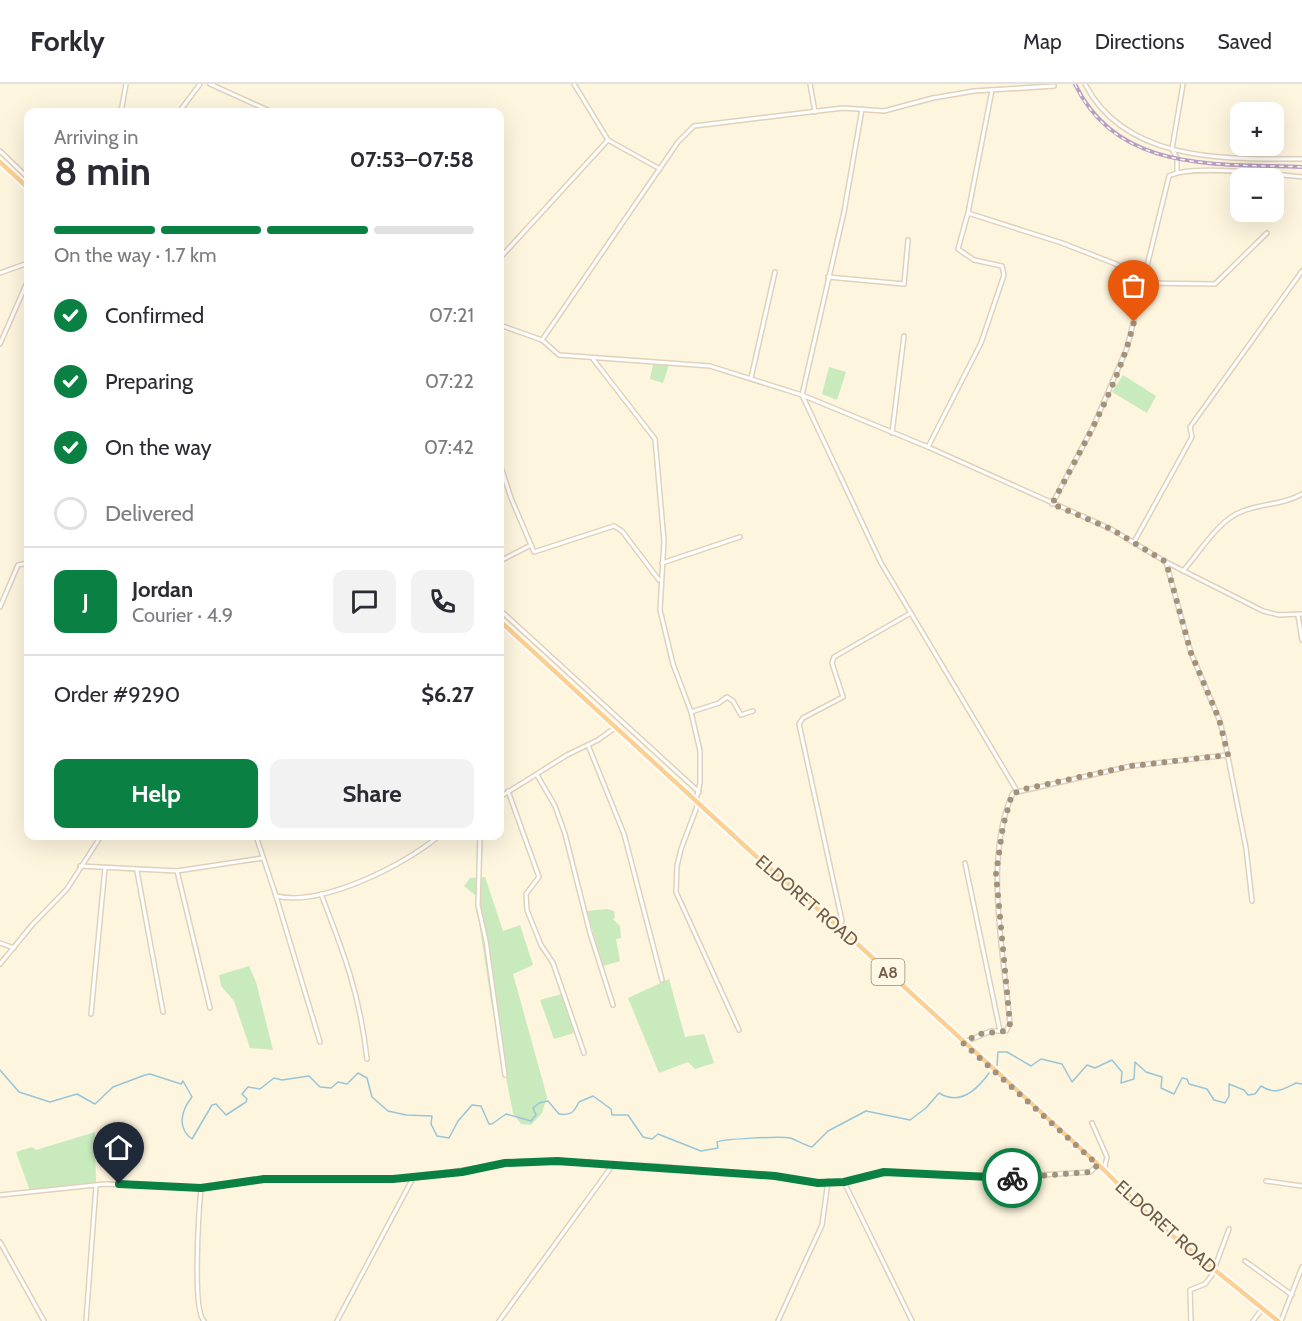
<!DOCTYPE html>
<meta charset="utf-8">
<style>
:root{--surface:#fff;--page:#f2f2f3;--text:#2b2b33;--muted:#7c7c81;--line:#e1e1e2;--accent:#0b8043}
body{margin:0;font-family:Cabin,sans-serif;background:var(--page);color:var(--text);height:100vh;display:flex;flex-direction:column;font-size:22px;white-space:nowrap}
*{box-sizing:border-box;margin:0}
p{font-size:20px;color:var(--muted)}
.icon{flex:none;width:33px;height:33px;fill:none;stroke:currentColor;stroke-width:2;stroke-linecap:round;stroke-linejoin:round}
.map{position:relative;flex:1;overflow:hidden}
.panel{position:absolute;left:24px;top:24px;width:480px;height:732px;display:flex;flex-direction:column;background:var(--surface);border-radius:12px;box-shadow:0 6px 24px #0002}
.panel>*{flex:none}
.fabs{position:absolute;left:1230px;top:18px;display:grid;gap:12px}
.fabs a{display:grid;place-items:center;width:54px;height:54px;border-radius:12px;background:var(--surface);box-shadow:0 6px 24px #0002;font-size:30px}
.pin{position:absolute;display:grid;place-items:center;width:51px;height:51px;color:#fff;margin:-62px -26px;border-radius:50% 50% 50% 0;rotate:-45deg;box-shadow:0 0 6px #0007}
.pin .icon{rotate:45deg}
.courier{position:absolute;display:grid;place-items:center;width:60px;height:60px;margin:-30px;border:4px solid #0b8043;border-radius:50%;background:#fff;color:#222;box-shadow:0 2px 8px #0007}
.headline em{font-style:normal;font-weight:700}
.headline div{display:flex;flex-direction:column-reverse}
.headline{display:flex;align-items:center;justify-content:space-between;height:102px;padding:0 30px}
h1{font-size:39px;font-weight:700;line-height:45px}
.bar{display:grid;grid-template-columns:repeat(4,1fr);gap:9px 6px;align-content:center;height:72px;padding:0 30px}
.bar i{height:8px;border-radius:4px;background:var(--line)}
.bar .current{background:var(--accent)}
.bar p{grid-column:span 4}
.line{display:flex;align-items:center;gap:15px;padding:0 30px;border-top:2px solid var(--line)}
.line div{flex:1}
.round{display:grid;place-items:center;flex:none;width:63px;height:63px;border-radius:12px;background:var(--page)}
ol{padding:0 30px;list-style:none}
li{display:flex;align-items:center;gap:18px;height:66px}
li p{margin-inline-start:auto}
li .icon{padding:6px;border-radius:50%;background:var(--accent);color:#fff;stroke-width:4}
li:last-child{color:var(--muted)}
li i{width:33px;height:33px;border:3px solid var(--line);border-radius:50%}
.action{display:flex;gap:12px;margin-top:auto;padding:12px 30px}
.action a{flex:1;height:69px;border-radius:12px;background:var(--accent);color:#fff;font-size:24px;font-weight:700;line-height:69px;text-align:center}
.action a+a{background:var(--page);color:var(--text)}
header{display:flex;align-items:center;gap:36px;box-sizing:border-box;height:84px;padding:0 30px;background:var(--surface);border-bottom:2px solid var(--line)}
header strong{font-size:28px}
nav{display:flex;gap:33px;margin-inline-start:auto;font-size:21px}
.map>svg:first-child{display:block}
.green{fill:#c9eabd}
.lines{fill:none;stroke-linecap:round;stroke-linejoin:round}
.stream{stroke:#98c6d8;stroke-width:1.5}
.minor-casing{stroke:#e1d1ba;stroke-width:6}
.trunk-casing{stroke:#fff;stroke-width:8}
.minor{stroke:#fff;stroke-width:3}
.trunk{stroke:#fcd092;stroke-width:4.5}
.rail-casing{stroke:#b89ec5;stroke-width:4}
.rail{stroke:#fff8e5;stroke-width:1.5;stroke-dasharray:4.5;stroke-linecap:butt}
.done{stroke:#a3927b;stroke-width:6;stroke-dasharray:0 10.8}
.route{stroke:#0b8043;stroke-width:8}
.labels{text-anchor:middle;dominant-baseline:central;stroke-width:4.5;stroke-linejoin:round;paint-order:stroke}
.shield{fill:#fff8e5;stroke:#9d8b76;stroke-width:1.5}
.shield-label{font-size:16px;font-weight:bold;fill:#735c46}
.street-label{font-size:18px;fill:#735c46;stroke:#fff8e5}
</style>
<header>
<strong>Forkly</strong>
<nav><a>Map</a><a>Directions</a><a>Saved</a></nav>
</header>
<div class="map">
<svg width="1302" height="1237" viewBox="0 0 1302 1237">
<rect width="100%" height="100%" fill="#fdf5de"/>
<g class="green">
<path d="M653,280L669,281L663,299L650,295Z"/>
<path d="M829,283L846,288L837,316L822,310Z"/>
<path d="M1123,291L1156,312L1147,329L1112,308Z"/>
<path d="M485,793L503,847L520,841L533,881L513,890L547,1013L542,1029L531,1041L521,1040L513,1029L491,917L475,811L464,802L470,794Z"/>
<path d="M607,825L614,827L615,834L613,835L620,842L621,854L616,855L620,877L603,882L587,827Z"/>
<path d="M249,882L256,898L273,966L250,964L234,917L221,902L219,891Z"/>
<path d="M669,895L685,953L704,950L714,979L695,985L688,978L659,989L628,914Z"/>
<path d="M562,910L574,949L554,955L540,916Z"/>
<path d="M95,1048L96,1098L30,1107L16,1068L32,1063L36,1066Z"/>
</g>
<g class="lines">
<g class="stream">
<path d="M997,982L998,968H1007L1031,982L1041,975L1062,980L1072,998L1087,981L1095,984L1112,976L1122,988L1121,999L1134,995L1135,978L1146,988L1162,993L1161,1004L1174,1010L1182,994L1187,995L1189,1000L1207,1005L1214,1016L1225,1019L1229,1012V1000L1244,1006L1248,1011L1255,1010L1261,1002C1275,1011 1282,1006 1296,999L1302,1000"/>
<path d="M0,986L19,1008L50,1018L77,1010L95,1020L113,1003L145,991L150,990L181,1000L183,997L192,1013C182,1025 176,1044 192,1055L212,1021L216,1020L226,1031L246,1018L247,1015L242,1010L248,1003L260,1005L274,994L282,996L309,992L320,1003L331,1004L338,998L347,1000L358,989L367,994L372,1013L388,1027L406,1031L432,1032L431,1040L437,1052L449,1054L458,1037L472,1021L481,1022L489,1040H492L506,1030L531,1037L536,1031L533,1024L539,1019L548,1017L559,1030C571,1032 574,1028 579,1018L593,1012L611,1025L612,1031H628L643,1053L652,1055L658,1050L701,1067L718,1064L717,1058C722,1055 782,1052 790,1054C797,1056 804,1061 812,1063L828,1047L866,1027L910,1036L926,1024L939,1009C960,1022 977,1006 989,989"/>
</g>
<defs>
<g id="minor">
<path d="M210,0L272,28"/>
<path d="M574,0L608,56L660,85"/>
<path d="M810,0L815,28"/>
<path d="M1085,0C1126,79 1226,75 1302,75"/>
<path d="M1054,2L974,7L933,14L884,27L843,24L694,42L678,58L542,256L559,271L710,282L802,311L928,363L1111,445L1166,478L1263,527L1279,531L1302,530"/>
<path d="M862,25L844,128L802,311L881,479L1017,707"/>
<path d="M121,28L126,0"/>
<path d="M179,28L200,0"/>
<path d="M0,67L28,94"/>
<path d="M1177,88V74L1172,65L1183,0"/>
<path d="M968,129L992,6"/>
<path d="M500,174L608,56"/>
<path d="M0,189L28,179"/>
<path d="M828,193L904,200L908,156"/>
<path d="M1143,199L1215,200L1267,149"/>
<path d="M500,241L542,256"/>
<path d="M0,260L28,196"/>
<path d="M593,275L655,355L664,457L660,526L673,580L691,628L700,667V699L696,716"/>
<path d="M751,294L775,188"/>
<path d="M892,349L904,252"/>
<path d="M928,363L981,259L1004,191L1002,182L974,176L958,165L968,129L1062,159L1144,191"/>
<path d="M500,380L511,414L534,468L614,442L622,447L659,496"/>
<path d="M1052,420L1093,343L1127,264L1169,92C1191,80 1274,90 1302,93"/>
<path d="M1134,458L1192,353L1190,343L1302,187"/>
<path d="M500,477L531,461"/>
<path d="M1166,478L1191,569L1219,635L1224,653L1246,764L1252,817"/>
<path d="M662,479L740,453"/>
<path d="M1183,487C1200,468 1219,435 1243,427C1263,419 1283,421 1302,410"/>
<path d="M0,523L18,481L28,479"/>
<path d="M500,526L699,708"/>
<path d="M1298,531L1302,556"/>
<path d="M691,628L719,619L727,613L733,617L741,631L753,627"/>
<path d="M588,661L624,750L662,896"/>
<path d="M537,691L555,722L565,750L590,849L613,921"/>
<path d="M508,707L539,793L526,810L527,826L541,861L553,879L584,969"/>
<path d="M500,713L567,671L598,656L616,643"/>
<path d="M698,720L681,765L677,782L676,808L739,946"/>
<path d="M256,752L276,812C323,823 403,781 439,752"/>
<path d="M480,752L478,821L486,857L505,991"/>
<path d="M965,779L1000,947"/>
<path d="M80,782L177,787L263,774"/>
<path d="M137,787L163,928"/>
<path d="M177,787L210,924"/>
<path d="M321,810C344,869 360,911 367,975"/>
<path d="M276,812L320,958"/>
<path d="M839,843L842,837L799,640L803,634L843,613L832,579L834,573L909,530"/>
<path d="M0,859L14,864"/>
<path d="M0,880L32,841L67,805L101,752"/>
<path d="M91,930L105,784"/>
<path d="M965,958L991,947H1006L1010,940C1004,871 983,773 1013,709L1131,682L1228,671"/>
<path d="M1092,1039L1107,1073L1104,1086"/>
<path d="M1266,1097L1302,1102"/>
<path d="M844,1098L912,1237"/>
<path d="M201,1104C199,1125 192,1226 204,1237"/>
<path d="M0,1111L105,1100L201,1104L264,1095L413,1094L521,1077L656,1082L775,1092L818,1099L844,1098L884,1088L989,1094L1090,1088L1098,1081"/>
<path d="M0,1158L44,1237"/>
<path d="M1245,1177L1292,1211"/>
<path d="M86,1237L96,1102"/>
<path d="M337,1237L413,1094"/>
<path d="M499,1237L612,1082"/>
<path d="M778,1237L822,1141L828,1097"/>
<path d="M1191,1237L1190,1206L1205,1200L1212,1191L1229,1145"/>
<path d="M1253,1237L1262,1225"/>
<path d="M1281,1237L1302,1183"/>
</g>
<g id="trunk">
<path d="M0,78L28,104"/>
<path d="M500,537L758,774L839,843L1104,1086L1158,1140L1278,1237"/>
</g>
</defs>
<use href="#minor" class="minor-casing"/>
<use href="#trunk" class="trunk-casing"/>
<use href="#minor" class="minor"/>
<use href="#trunk" class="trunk"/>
<defs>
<path id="rail" d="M1075,0C1118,90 1218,79 1302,83"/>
</defs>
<use href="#rail" class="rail-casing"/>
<use href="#rail" class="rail"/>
</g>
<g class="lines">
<path class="done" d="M1012,1094L1090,1088L1098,1081L963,959L979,950L1006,947L1010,940L996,790L1003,742L1012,710L1024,705L1131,682L1228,671L1219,635L1191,569L1166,478L1111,445L1052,420C1083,362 1118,303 1134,238"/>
<path class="route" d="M119,1100L201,1104L264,1095H393L462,1088L505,1079L557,1077L775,1092L818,1099L844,1098L884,1088L1012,1094"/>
</g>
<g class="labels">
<rect class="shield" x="871.5" y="875" width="33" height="26" rx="4.5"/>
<g class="shield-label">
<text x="888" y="888">A8</text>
</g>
<g class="street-label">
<text transform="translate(807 817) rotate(41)">ELDORET ROAD</text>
<text transform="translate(1166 1143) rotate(42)">ELDORET ROAD</text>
</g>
</g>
</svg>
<div class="fabs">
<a>+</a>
<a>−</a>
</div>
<div class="pin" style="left:1134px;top:238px;background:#ea580c"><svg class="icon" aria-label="bag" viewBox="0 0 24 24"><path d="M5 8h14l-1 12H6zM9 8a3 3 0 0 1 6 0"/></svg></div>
<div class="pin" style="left:119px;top:1100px;background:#1f2937"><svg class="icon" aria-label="home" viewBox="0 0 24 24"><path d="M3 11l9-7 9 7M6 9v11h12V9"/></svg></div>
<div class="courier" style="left:1012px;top:1094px"><svg class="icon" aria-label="bike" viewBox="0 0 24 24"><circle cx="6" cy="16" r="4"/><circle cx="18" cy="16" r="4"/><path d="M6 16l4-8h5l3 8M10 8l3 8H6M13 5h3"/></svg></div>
<section class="panel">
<div class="headline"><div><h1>8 min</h1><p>Arriving in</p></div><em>07:53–07:58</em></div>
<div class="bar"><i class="current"></i><i class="current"></i><i class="current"></i><i></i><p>On the way · 1.7 km</p></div>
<ol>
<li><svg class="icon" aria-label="check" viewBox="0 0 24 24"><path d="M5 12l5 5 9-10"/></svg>Confirmed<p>07:21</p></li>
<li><svg class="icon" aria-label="check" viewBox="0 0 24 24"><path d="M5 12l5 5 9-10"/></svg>Preparing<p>07:22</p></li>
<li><svg class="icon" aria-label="check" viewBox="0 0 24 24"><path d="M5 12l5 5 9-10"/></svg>On the way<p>07:42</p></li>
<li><i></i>Delivered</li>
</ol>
<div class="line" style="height:108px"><b class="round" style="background:var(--accent);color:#fff">J</b><div><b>Jordan</b><p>Courier · 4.9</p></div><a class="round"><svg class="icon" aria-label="chat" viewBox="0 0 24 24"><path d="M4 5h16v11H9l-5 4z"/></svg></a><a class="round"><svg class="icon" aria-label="phone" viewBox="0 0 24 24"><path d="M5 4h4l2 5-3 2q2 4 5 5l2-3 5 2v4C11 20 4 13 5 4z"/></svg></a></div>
<div class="line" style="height:78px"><div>Order #9290</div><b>$6.27</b></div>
<div class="action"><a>Help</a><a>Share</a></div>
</section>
</div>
